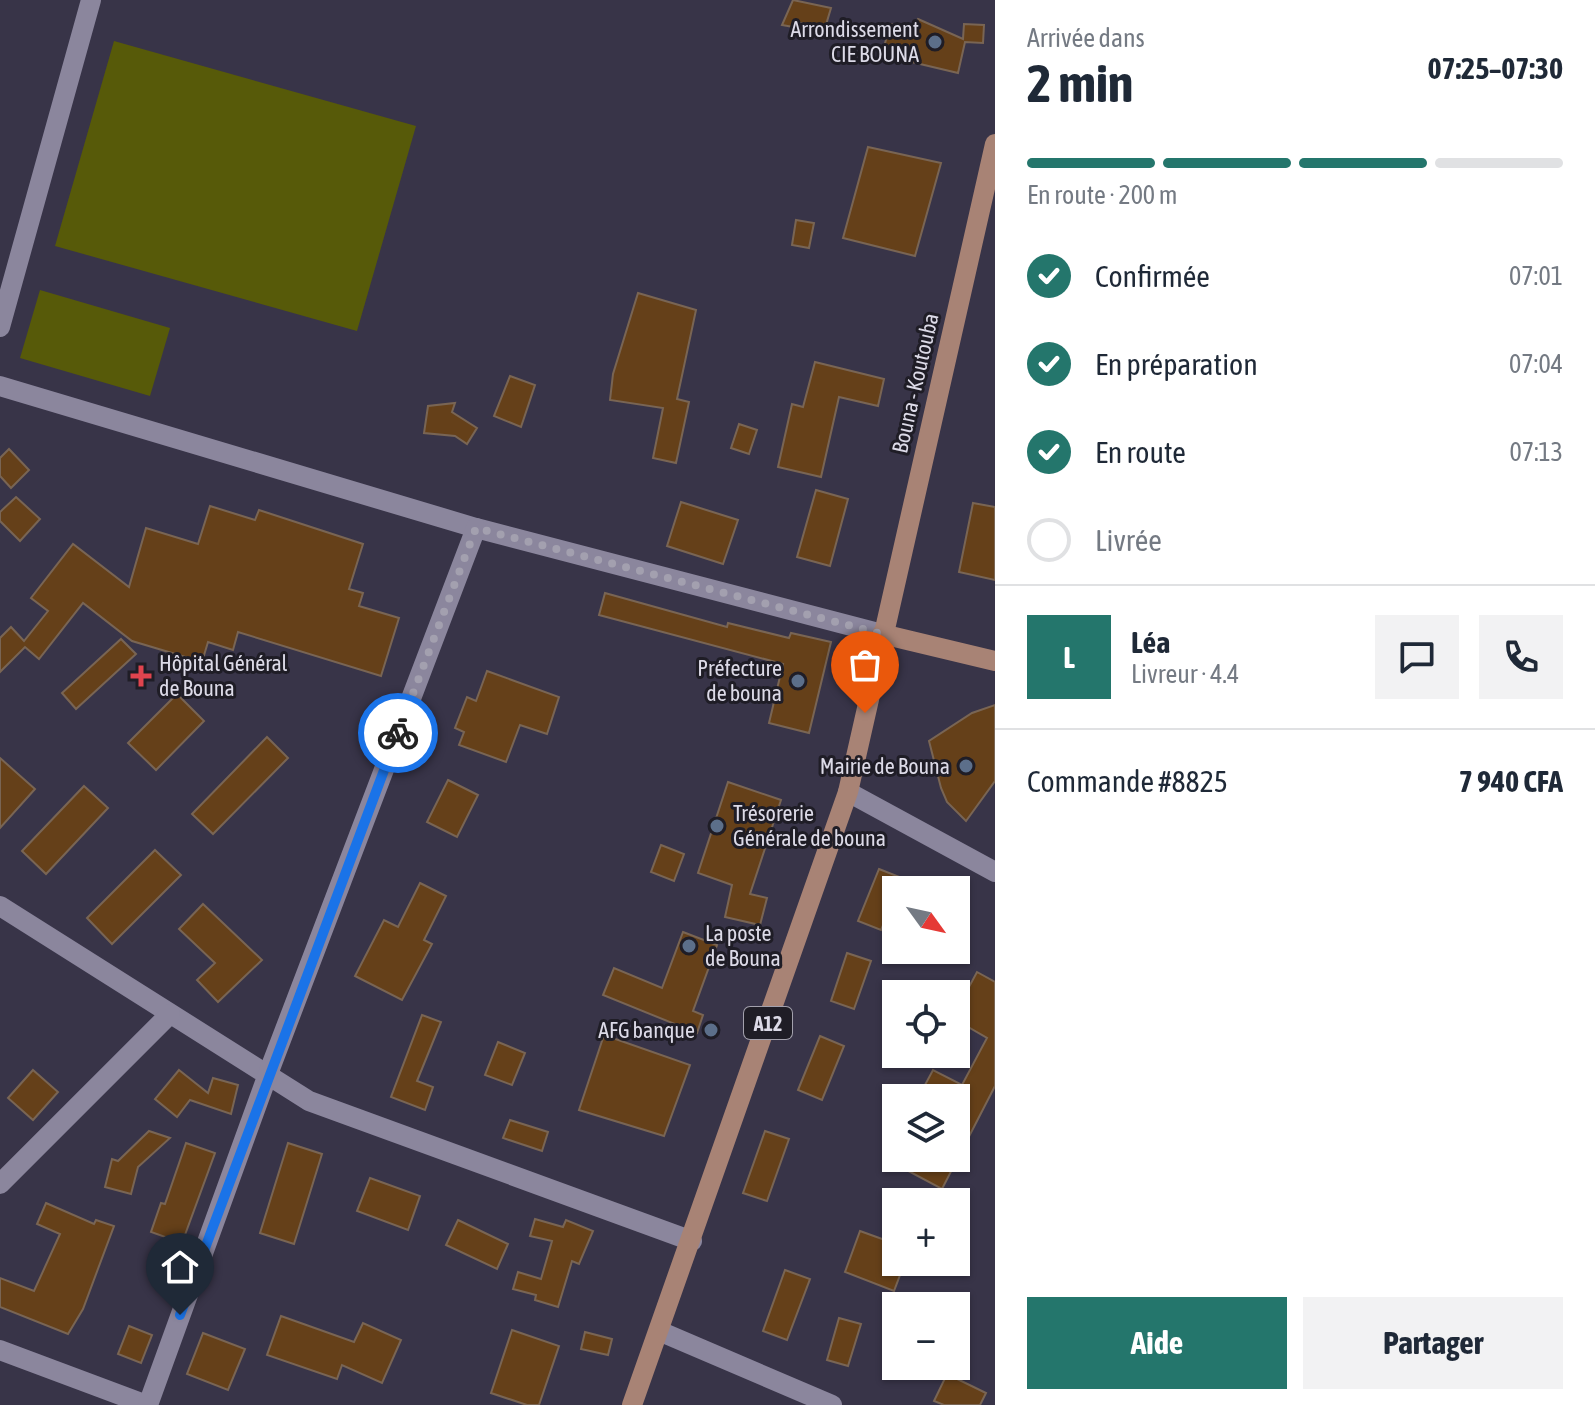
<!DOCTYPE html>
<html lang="fr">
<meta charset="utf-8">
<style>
:root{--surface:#fff;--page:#f2f2f3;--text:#1f2937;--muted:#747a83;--line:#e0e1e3;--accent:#24766c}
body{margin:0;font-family:"Asap Condensed",sans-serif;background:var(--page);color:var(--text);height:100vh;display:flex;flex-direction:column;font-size:30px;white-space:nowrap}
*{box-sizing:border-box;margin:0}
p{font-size:26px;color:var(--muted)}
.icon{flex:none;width:44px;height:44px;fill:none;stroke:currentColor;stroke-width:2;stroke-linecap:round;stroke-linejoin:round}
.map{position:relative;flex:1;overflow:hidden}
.drawer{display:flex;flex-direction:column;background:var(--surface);width:600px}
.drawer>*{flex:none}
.needle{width:52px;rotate:123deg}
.controls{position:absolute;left:882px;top:876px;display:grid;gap:16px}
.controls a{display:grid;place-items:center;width:88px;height:88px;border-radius:0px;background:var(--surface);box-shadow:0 2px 6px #0004;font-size:40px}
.pin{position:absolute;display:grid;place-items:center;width:68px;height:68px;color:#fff;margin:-82px -34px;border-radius:50% 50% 50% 0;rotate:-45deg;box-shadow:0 0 8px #0007}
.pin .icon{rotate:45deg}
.courier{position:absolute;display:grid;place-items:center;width:80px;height:80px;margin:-40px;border:6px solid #1a73e8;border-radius:50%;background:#fff;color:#222;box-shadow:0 2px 10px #0007}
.overview em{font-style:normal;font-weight:700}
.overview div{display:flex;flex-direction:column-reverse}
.overview{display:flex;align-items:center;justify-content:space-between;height:136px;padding:0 32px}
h1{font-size:52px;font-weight:700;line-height:60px}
.bar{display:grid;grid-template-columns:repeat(4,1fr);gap:12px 8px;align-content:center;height:96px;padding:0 32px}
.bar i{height:10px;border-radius:6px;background:var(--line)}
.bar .on{background:var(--accent)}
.bar p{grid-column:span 4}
.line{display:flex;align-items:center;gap:20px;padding:0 32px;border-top:2px solid var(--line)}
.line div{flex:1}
.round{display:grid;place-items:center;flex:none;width:84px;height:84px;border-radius:0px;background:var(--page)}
ol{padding:0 32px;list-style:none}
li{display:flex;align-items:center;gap:24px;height:88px}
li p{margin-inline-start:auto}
li .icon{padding:8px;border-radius:50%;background:var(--accent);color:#fff;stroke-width:4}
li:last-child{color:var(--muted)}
li i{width:44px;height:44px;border:4px solid var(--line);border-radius:50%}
.action{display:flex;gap:16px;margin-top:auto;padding:16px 32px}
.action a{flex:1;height:92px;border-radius:0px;background:var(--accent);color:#fff;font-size:32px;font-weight:700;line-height:92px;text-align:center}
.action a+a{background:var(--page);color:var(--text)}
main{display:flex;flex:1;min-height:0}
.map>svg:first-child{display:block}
.green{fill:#575a09}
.building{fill:#654019;stroke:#796554;stroke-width:2}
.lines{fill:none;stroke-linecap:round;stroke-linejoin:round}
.minor{stroke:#8b869d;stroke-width:20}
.major{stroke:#a88375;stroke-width:20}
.done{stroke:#a3a0af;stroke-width:8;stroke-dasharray:0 14.4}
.route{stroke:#1a73e8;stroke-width:10}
.service-dot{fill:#5c6f8a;stroke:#1f1d26;stroke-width:3}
.health-dot{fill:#e0444e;stroke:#1f1d26;stroke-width:3}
.labels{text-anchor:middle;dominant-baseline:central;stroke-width:6;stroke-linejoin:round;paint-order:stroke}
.shield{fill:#1f1d26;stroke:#a3a1ad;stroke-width:2}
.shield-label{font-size:20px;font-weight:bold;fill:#dcdae7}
.poi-label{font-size:22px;fill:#dcdae7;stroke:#1f1d26;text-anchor:end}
.street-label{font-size:22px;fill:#dcdae7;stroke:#1f1d26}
</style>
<main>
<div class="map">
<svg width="995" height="1405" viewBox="0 0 995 1405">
<rect width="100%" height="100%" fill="#383448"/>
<g class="green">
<path d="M114,41L416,126L357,331L55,246Z"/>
<path d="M40,290L170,328L150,396L20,358Z"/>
</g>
<g class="building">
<path d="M793,0L831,8L825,28L800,23L799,28L782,25Z"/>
<path d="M918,19L963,39L964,24L984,25L983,43L965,42L958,73L882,55L890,24L911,29Z"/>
<path d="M868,147L941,163L915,256L843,238Z"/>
<path d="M796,220L814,223L809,248L792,245Z"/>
<path d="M638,293L696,310L677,399L689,402L676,463L653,458L663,408L610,400L613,374Z"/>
<path d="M815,362L884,379L878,406L839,397L821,477L778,467L792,404L803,407Z"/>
<path d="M510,376L535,385L521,427L494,416Z"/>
<path d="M455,403L452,412L477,428L467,444L455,436L424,433L428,406Z"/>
<path d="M739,424L757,430L749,454L731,448Z"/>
<path d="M9,449L29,470L11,488L0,476V458Z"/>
<path d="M816,490L848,499L830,566L797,557Z"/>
<path d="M16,497L40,519L20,541L0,521V512Z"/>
<path d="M681,502L738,520L723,564L667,546Z"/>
<path d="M973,503L995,507V580L959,572Z"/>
<path d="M210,506L255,520L259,510L363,544L349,589L363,593L359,606L399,618L381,676L238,632L233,650L208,642L202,662L132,641L83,603L39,659L25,647L0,672V638L11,627L24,641L48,611L31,598L73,544L129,587L146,528L198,544Z"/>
<path d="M605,593L727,627L728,623L789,638L791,633L831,642L809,733L769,723L783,664L599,615Z"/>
<path d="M121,639L136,654L76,709L62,693Z"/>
<path d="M487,671L559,697L547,734L520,725L506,762L459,745L464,732L455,728L467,697L476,701Z"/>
<path d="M177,694L204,721L156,770L128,743Z"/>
<path d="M995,705V781L966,821L947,802L941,788L929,741L972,713Z"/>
<path d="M267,737L288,758L213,834L192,814Z"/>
<path d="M0,758L35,789L0,828Z"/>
<path d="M448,780L478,795L457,837L427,822Z"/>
<path d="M728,782L781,800L750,894L767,898L760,925L725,917L732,885L698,873Z"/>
<path d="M84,786L108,808L46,874L22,851Z"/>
<path d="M661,845L684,854L674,881L651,872Z"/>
<path d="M155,850L181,875L112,944L87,918Z"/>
<path d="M879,869L902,878L881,930L858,921Z"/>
<path d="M420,883L446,896L424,940L432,944L402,1000L355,976L384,920L398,927Z"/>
<path d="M203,904L262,960L218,1002L197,980L215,963L179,929Z"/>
<path d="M683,932L717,945L693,1011L703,1015L697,1033L603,995L614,968L662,988Z"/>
<path d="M847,953L871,961L854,1009L831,1001Z"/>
<path d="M977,972L995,982V1086L942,1189L884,1158H956V1098H918L933,1070L962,1085L987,1038L956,1020V1011Z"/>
<path d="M422,1015L441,1022L417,1081L433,1087L425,1110L391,1097Z"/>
<path d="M604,1035L690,1065L664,1136L579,1110Z"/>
<path d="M820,1036L844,1046L822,1100L798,1090Z"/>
<path d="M498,1042L525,1053L512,1085L485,1075Z"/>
<path d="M33,1070L58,1092L33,1120L8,1098Z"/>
<path d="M179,1070L208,1093L213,1078L238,1085L231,1114L190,1100L177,1117L155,1099Z"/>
<path d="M510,1120L548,1132L542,1151L503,1138Z"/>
<path d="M149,1131L170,1138L138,1167L131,1194L105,1187L112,1159L118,1161Z"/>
<path d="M765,1131L789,1139L767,1201L743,1193Z"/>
<path d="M186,1143L215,1153L182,1243L151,1232L161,1203L165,1204Z"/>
<path d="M288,1143L322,1154L294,1244L260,1233Z"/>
<path d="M370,1178L420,1196L408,1230L357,1211Z"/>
<path d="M46,1203L94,1224L96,1220L114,1226L83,1309L68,1334L0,1307V1278L34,1291L60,1234L37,1224Z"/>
<path d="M535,1219L563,1227L566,1220L593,1231L579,1264L572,1261L558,1307L535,1300L536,1295L513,1289L518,1272L541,1279L552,1241L530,1236Z"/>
<path d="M458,1220L508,1244L497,1269L446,1245Z"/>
<path d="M860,1231L896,1244V1262H905L894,1291L845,1272Z"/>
<path d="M785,1270L810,1279L787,1340L763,1331Z"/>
<path d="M281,1316L354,1342L363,1323L401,1340L382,1383L342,1365L337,1379L267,1355Z"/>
<path d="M839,1318L861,1324L848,1366L827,1360Z"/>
<path d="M129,1326L152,1335L141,1363L118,1354Z"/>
<path d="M512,1330L559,1346L539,1405H527L491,1393Z"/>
<path d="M585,1332L612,1339L608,1355L581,1349Z"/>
<path d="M203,1333L245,1349L228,1390L187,1374Z"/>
<path d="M947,1374L986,1393L980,1405H944L934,1401Z"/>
</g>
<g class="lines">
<g class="minor">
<path d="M0,327L91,0"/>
<path d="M0,386L476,528L882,634"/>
<path d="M848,792L995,872"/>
<path d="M0,906L309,1101L692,1241"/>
<path d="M0,1184L170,1014"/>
<path d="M659,1331L832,1405"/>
<path d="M0,1350L147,1405"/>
<path d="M148,1405L268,1074L476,528"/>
</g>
<g class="major">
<path d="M882,634L995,661"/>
<path d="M632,1405L848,792L995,144"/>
</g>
</g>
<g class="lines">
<path class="done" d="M398,733L476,528L882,634L865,713"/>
<path class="route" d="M180,1315L398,733"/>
</g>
<g class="service-dot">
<circle cx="935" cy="42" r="8"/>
<circle cx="798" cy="681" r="8"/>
<circle cx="966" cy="766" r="8"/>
<circle cx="717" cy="826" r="8"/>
<circle cx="689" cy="946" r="8"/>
<circle cx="711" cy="1030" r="8"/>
</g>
<path class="health-dot" d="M137 664h8v8h8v8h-8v8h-8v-8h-8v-8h8z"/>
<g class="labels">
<rect class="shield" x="744" y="1007" width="48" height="32" rx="6"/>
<g class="shield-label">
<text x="768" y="1023">A12</text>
</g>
<g class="poi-label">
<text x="919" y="29">Arrondissement<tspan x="919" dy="25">CIE BOUNA</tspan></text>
<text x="159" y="663" text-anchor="start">Hôpital Général<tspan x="159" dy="25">de Bouna</tspan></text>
<text x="782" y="668">Préfecture<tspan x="782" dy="25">de bouna</tspan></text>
<text x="950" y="766">Mairie de Bouna</text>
<text x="733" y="813" text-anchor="start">Trésorerie<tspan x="733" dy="25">Générale de bouna</tspan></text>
<text x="705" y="933" text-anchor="start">La poste<tspan x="705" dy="25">de Bouna</tspan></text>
<text x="695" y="1030">AFG banque</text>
</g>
<g class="street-label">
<text transform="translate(915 383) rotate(-77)">Bouna - Koutouba</text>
</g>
</g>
</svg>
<div class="controls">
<a><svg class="needle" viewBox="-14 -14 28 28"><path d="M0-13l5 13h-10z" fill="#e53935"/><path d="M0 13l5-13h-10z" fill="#747a83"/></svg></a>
<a><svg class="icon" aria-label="locate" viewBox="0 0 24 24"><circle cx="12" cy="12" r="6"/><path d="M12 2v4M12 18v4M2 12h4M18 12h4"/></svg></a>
<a><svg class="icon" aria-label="layers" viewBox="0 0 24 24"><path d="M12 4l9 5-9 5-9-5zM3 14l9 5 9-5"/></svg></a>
<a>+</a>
<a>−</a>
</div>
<div class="pin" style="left:865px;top:713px;background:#ea580c"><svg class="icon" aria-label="bag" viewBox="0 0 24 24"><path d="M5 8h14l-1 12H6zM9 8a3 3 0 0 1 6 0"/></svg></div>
<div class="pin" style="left:180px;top:1315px;background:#1f2937"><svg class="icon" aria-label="home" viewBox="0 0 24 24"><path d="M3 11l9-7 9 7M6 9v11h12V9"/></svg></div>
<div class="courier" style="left:398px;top:733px"><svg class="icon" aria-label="bike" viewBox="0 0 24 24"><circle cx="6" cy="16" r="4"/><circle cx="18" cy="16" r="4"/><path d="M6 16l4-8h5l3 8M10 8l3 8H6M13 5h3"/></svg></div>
</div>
<section class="drawer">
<div class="overview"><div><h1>2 min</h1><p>Arrivée dans</p></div><em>07:25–07:30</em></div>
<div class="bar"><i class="on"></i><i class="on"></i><i class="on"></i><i></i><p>En route · 200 m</p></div>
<ol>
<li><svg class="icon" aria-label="check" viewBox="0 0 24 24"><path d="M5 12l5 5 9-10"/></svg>Confirmée<p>07:01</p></li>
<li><svg class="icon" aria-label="check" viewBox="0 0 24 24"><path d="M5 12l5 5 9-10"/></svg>En préparation<p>07:04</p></li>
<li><svg class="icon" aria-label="check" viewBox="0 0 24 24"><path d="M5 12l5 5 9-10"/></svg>En route<p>07:13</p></li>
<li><i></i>Livrée</li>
</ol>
<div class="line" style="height:144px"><b class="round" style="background:var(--accent);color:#fff">L</b><div><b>Léa</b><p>Livreur · 4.4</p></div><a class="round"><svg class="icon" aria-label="chat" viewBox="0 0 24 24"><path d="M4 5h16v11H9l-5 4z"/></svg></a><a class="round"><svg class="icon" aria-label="phone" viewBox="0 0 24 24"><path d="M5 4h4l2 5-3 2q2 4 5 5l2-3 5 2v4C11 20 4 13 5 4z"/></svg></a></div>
<div class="line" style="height:104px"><div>Commande #8825</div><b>7 940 CFA</b></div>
<div class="action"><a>Aide</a><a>Partager</a></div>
</section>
</main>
